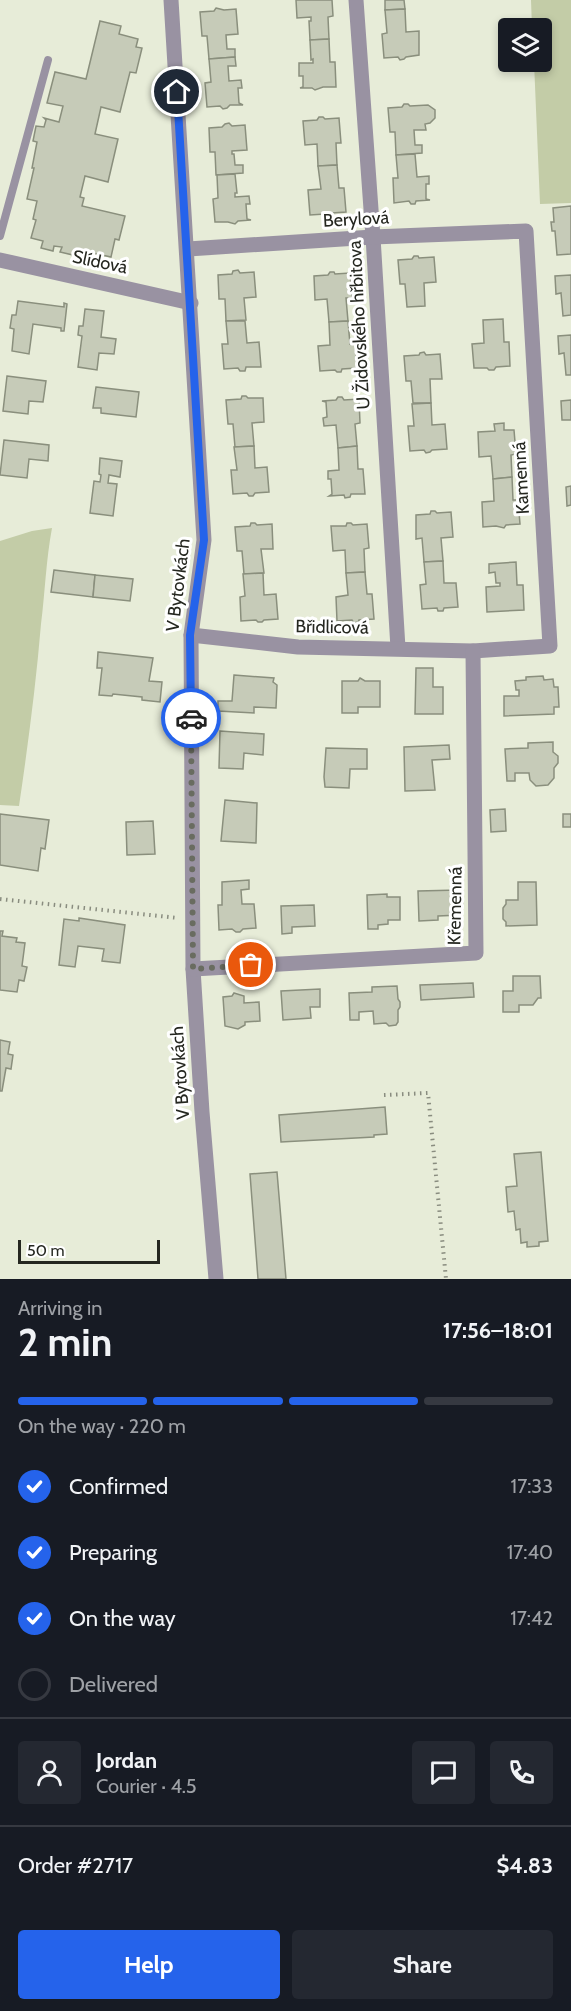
<!DOCTYPE html>
<meta charset="utf-8">
<style>
:root{--surface:#171b24;--page:#242831;--text:#f1f3f6;--muted:#9ea1a6;--line:#363941;--accent:#2563eb}
body{margin:0;font-family:Cabin,sans-serif;background:var(--page);color:var(--text);height:100vh;display:flex;flex-direction:column;font-size:22px;white-space:nowrap}
*{box-sizing:border-box;margin:0}
p{font-size:20px;color:var(--muted)}
.icon{flex:none;width:33px;height:33px;fill:none;stroke:currentColor;stroke-width:2;stroke-linecap:round;stroke-linejoin:round}
.map{position:relative;height:1279px;overflow:hidden}
.sheet{display:flex;flex-direction:column;background:var(--surface);flex:1}
.sheet>*{flex:none}
.fabs{position:absolute;left:498px;top:18px;display:grid;gap:12px}
.fabs a{display:grid;place-items:center;width:54px;height:54px;border-radius:6px;background:var(--surface);box-shadow:0 3px 9px #0003;font-size:30px}
.scale{position:absolute;left:18px;bottom:15px;width:142px;box-sizing:border-box;padding-left:6px;border:3px solid #252720;border-top:0;font-size:16px;line-height:21px;white-space:nowrap;color:#252720;-webkit-text-stroke:4px #fff;paint-order:stroke}
.pin{position:absolute;display:grid;place-items:center;width:51px;height:51px;color:#fff;margin:-26px;border:3px solid #fff;border-radius:50%;box-shadow:0 2px 6px #0007}
.courier{position:absolute;display:grid;place-items:center;width:60px;height:60px;margin:-30px;border:4px solid #2563eb;border-radius:50%;background:#fff;color:#222;box-shadow:0 2px 8px #0007}
.overview em{font-style:normal;font-weight:700}
.overview div{display:flex;flex-direction:column-reverse}
.overview{display:flex;align-items:center;justify-content:space-between;height:102px;padding:0 18px}
h1{font-size:39px;font-weight:700;line-height:45px}
.bar{display:grid;grid-template-columns:repeat(4,1fr);gap:9px 6px;align-content:center;height:72px;padding:0 18px}
.bar i{height:8px;border-radius:4px;background:var(--line)}
.bar .on{background:var(--accent)}
.bar p{grid-column:span 4}
.line{display:flex;align-items:center;gap:15px;padding:0 18px;border-top:2px solid var(--line)}
.line div{flex:1}
.round{display:grid;place-items:center;flex:none;width:63px;height:63px;border-radius:6px;background:var(--page)}
ol{padding:0 18px;list-style:none}
li{display:flex;align-items:center;gap:18px;height:66px}
li p{margin-inline-start:auto}
li .icon{padding:6px;border-radius:50%;background:var(--accent);color:#fff;stroke-width:4}
li:last-child{color:var(--muted)}
li i{width:33px;height:33px;border:3px solid var(--line);border-radius:50%}
.cta{display:flex;gap:12px;margin-top:auto;padding:12px 18px}
.cta a{flex:1;height:69px;border-radius:6px;background:var(--accent);color:#fff;font-size:24px;font-weight:700;line-height:69px;text-align:center}
.cta a+a{background:var(--page);color:var(--text)}
.map>svg:first-child{display:block}
.green{fill:#c3cca7}
.building{fill:#c6cbb8;stroke:#8a8f7d;stroke-width:1.5}
.lines{fill:none;stroke-linecap:round;stroke-linejoin:round}
.path{stroke:#898c7f;stroke-width:4;stroke-dasharray:1.5 4.5;stroke-linecap:butt}
.lane{stroke:#9992a2;stroke-width:8}
.street{stroke:#9992a2;stroke-width:15}
.done{stroke:#696c60;stroke-width:6;stroke-dasharray:0 10.8}
.route{stroke:#2563eb;stroke-width:8}
.labels{text-anchor:middle;dominant-baseline:central;stroke-width:6;stroke-linejoin:round;paint-order:stroke}
.street-label{font-size:18px;fill:#252720;stroke:#fff}
</style>
<div class="map">
<svg width="571" height="1279" viewBox="0 0 571 1279">
<rect width="100%" height="100%" fill="#e7ecd8"/>
<g class="green">
<path d="M531,0H571V203L540,204L534,62H542V28H532Z"/>
<path d="M52,528C46,560 45,592 41,624C36,684 28,745 19,806L0,805V541L32,531Z"/>
</g>
<g class="building">
<path d="M296,0H332L333,16L328,17L329,39L310,40L309,21H311V17L297,18Z"/>
<path d="M385,0H404L405,9L385,10Z"/>
<path d="M216,8L224,10L236,9L238,34L226,35L227,49H235V57L209,59L207,36H202L200,12L214,11Z"/>
<path d="M405,9L406,32L419,31V55L406,57L404,59L400,60L398,57L384,58L382,34L387,33L385,10Z"/>
<path d="M100,21L121,26L119,34L138,39L136,47L142,48L136,73L130,72L120,112L101,107L95,134L118,139L108,182L85,176L80,197L84,198L82,206L125,216L119,240L115,239L111,257L75,249L73,255L60,252L62,247L54,246L53,251L41,248L43,241L31,238L36,220L33,219L37,201L27,199L34,168H32L37,142L33,141L36,126L44,127L46,120L44,118L59,122L63,106L47,103L55,72L86,79Z"/>
<path d="M329,39L330,62H335L336,87H323L315,90L312,88H300L303,87V76H299V63H313V59L311,60L310,40Z"/>
<path d="M235,57L236,66H228L229,81L241,80L242,88H238L239,103L243,105H230L227,108L223,109L220,106L207,107L205,83L211,82L209,59Z"/>
<path d="M404,104H408L410,106L428,105L435,110V118L430,123L425,124L426,130H414L415,145H422V153L396,155L395,132H390L388,108L402,107Z"/>
<path d="M319,117H323L325,119L339,118L341,143H336L337,165L318,166L317,144L305,145L303,121L317,120Z"/>
<path d="M229,123L232,126L245,125L247,150L232,151V154H234L235,165H243V173L216,175L215,152H210L209,128L222,127L225,124Z"/>
<path d="M415,154L417,177L429,176V184H426V199L430,200L416,201L415,204H411L409,201L394,203L393,178H398L396,155Z"/>
<path d="M337,165L339,188H344L346,212L332,213L330,216H326L325,214L310,215L308,190L321,189L318,166Z"/>
<path d="M235,174L237,193H235V197L249,196L250,204H246L247,219L251,220L238,221L235,224L228,222H215L213,199L218,198L217,175Z"/>
<path d="M571,206V254L557,255L555,231H552L551,222H554L553,208Z"/>
<path d="M414,256H418L419,258L434,257L436,282L424,283L425,306L407,307L405,284H400L398,260L412,259Z"/>
<path d="M238,270L240,273L254,272L256,297L244,298L246,320L226,321L225,299H219L218,275L232,274L233,271Z"/>
<path d="M330,272H334L335,274L350,273L352,298H346L348,321L329,322L327,299L315,300L314,276L328,275Z"/>
<path d="M571,275V315L563,316L561,293L556,294L555,276Z"/>
<path d="M18,301L64,307V303L67,304L64,331H61V328L33,324L29,354L12,351L14,329L10,328L12,315H16Z"/>
<path d="M85,309L104,311L101,337L116,339L114,354L99,353L97,370L78,367L82,336L78,335L79,326H83Z"/>
<path d="M503,319L504,342H509L510,366L496,367L494,370H489L487,368H474L472,344L484,343L483,320Z"/>
<path d="M226,321H245L247,343L259,342L261,367H246L245,371H240L238,368L224,369L222,344H228Z"/>
<path d="M348,321L350,344L355,343L357,368L342,369L341,372H337L335,370L320,371L318,346L330,345L329,322Z"/>
<path d="M571,335V375H566L564,353L559,354L558,336Z"/>
<path d="M424,352L426,355L440,354L442,379H430L431,403H413L411,381H406L404,356L419,355L420,353Z"/>
<path d="M7,376L46,381L43,402L29,401L28,414L3,411Z"/>
<path d="M96,387L139,392L136,417L101,413V408H93Z"/>
<path d="M242,396H246L248,398H263L264,422L252,423L254,446L235,447L233,424H228L226,400L241,399Z"/>
<path d="M338,397H342L344,400L359,399L360,423L355,424L357,446L338,448L336,425L324,426L323,418L327,417L326,402L322,401L336,400Z"/>
<path d="M571,400V420H562L561,401Z"/>
<path d="M431,403L432,425L445,424L447,449L432,450L430,452L426,453L424,450L410,451L408,426H414L412,404Z"/>
<path d="M504,423V430H514L516,454L511,455L512,477L493,479L491,456L479,457L478,432L495,431L494,424Z"/>
<path d="M4,440L49,445L48,461L29,459L27,478L0,475Z"/>
<path d="M254,446L255,468L267,467L269,492L255,493L253,496H249L247,493L233,494L231,470H237L234,447Z"/>
<path d="M357,446L358,469H363L365,494H351L350,497L345,498L344,495L329,496L332,494L331,479H328V471L339,470L338,448Z"/>
<path d="M100,458L122,461L120,477L109,475L108,483L117,484L113,516L90,513L94,481L100,482L101,475L99,474Z"/>
<path d="M512,477L513,500H518L520,524L506,525L504,528L496,526L483,527L482,502L494,501L493,479Z"/>
<path d="M571,486V505L567,506L566,487Z"/>
<path d="M431,511H435L437,513L451,512L453,537L441,538L443,561L424,562L422,538L416,539V515L430,514Z"/>
<path d="M251,523H255L257,525L272,524L273,549H261L264,573L244,574L242,551H237L235,527L250,526Z"/>
<path d="M347,523H351L353,525L367,524L369,548L364,549L365,572L346,573L345,550L333,551L331,526H346Z"/>
<path d="M443,561L444,583H456L458,607L444,608L443,611H438L437,608L422,609L420,585L426,584L424,562Z"/>
<path d="M516,562L517,585H523L524,610L487,612L486,587L500,586V583H496L495,572L489,573V564Z"/>
<path d="M54,570L95,575L93,597L51,592Z"/>
<path d="M365,572L367,594H372L374,619L359,620L358,622L354,623L352,620L337,621L336,597L348,595L346,573Z"/>
<path d="M263,573L264,595L276,594L278,619L264,620L262,622H258L256,620L241,621L240,597L245,596L243,574Z"/>
<path d="M95,575L133,579L130,601L93,597Z"/>
<path d="M98,652L153,658L149,681L162,682L160,702L142,700V697L113,694L112,696L99,695L102,668H97Z"/>
<path d="M416,668H433V687H443V714H415Z"/>
<path d="M234,675L274,678L273,682L277,685L276,708L254,707V713L218,711V701H232Z"/>
<path d="M543,676L544,680L553,679L554,687H558L559,707H554V714L504,716V696H519V690H516L515,681L526,680V677Z"/>
<path d="M360,678L365,681H380V707H358V713H342V681H358Z"/>
<path d="M220,731L264,734L263,755L244,753L243,769L219,768Z"/>
<path d="M553,742V752L558,756V763L554,768V778L548,785L536,786L530,780L529,773H515V781H507L505,749L528,748V743Z"/>
<path d="M449,745L450,759L432,760L435,790L405,791L404,747Z"/>
<path d="M326,748L367,749V769H350L349,788L325,787L324,777Z"/>
<path d="M225,800L257,803L256,843L221,841Z"/>
<path d="M505,809L506,831L491,832L490,810Z"/>
<path d="M0,814L49,820L45,849L41,848L38,871L0,865Z"/>
<rect x="563" y="814" width="8" height="13"/>
<path d="M153,821L155,854L127,855L126,822Z"/>
<path d="M249,880V889L241,890L242,904H254L256,928L243,929L240,932H236L232,929L219,930L218,905H222V882Z"/>
<path d="M518,882H536L537,925L506,926V922L503,919V908L506,904V900H518Z"/>
<path d="M459,890V898H462L463,907H460V915L438,916V920L419,921L418,891Z"/>
<path d="M387,894V897H400V920H388V924L378,925V929H368L367,895Z"/>
<path d="M314,905L315,926L292,927V933L282,934L281,906Z"/>
<path d="M79,918L125,925L120,963L102,961L104,949L78,946L75,967L59,965L64,919L79,921Z"/>
<path d="M0,931H3L2,936L17,938L16,942L25,943L22,966L27,967L24,981L19,980L17,992L0,990Z"/>
<path d="M513,976H540L541,998H538L533,1005H519V1012H503V991H513Z"/>
<path d="M473,983L474,997L421,1000L420,985Z"/>
<path d="M397,986L398,999L400,1002V1007L398,1010V1022L396,1025L389,1026L386,1023L374,1024L373,1011L359,1012V1020H350L349,993L372,992V987Z"/>
<path d="M320,989V1007H310L311,1018L283,1020L281,991Z"/>
<path d="M234,993L244,996V1003L259,1002L260,1021L245,1022V1025L238,1029L225,1026L223,997L232,996Z"/>
<path d="M0,1040L10,1042L8,1054L13,1055L11,1069L6,1068L2,1091H0Z"/>
<path d="M385,1107L387,1134L374,1135V1137L281,1142L279,1115Z"/>
<path d="M541,1152L548,1241L539,1242V1246L527,1247V1242L521,1243L520,1229L516,1230L514,1211L508,1212L506,1187L517,1186L514,1154Z"/>
<path d="M277,1172L286,1279H258L250,1174Z"/>
</g>
<g class="lines">
<g class="path">
<path d="M0,899L178,918"/>
<path d="M384,1095L428,1093L446,1279"/>
</g>
<path class="lane" d="M0,236L48,60"/>
<g class="street">
<path d="M171,0L204,540L191,635L193,969L202,1112L216,1279"/>
<path d="M356,0L373,237L398,648"/>
<path d="M188,249L373,237L526,231L550,646L473,651L298,647L191,635"/>
<path d="M0,260L191,303"/>
<path d="M193,969L476,953L473,651"/>
</g>
</g>
<g class="lines">
<path class="done" d="M191,718L193,969L251,965"/>
<path class="route" d="M177,92L204,540L190,635L191,718"/>
</g>
<g class="labels">
<g class="street-label">
<text transform="translate(356 219) rotate(-3)">Berylová</text>
<text transform="translate(100 262) rotate(12)">Slídová</text>
<text transform="translate(359 325) rotate(-93)">U Židovského hřbitova</text>
<text transform="translate(521 478) rotate(-93)">Kamenná</text>
<text transform="translate(178 585) rotate(-83)">V Bytovkách</text>
<text transform="translate(332 627) rotate(1)">Břidlicová</text>
<text transform="translate(455 906) rotate(-89)">Křemenná</text>
<text transform="translate(180 1073) rotate(-94)">V Bytovkách</text>
</g>
</g>
</svg>
<div class="fabs">
<a><svg class="icon" aria-label="layers" viewBox="0 0 24 24"><path d="M12 4l9 5-9 5-9-5zM3 14l9 5 9-5"/></svg></a>
</div>
<div class="scale">50 m</div>
<div class="pin" style="left:251px;top:965px;background:#ea580c"><svg class="icon" aria-label="bag" viewBox="0 0 24 24"><path d="M5 8h14l-1 12H6zM9 8a3 3 0 0 1 6 0"/></svg></div>
<div class="pin" style="left:177px;top:92px;background:#1f2937"><svg class="icon" aria-label="home" viewBox="0 0 24 24"><path d="M3 11l9-7 9 7M6 9v11h12V9"/></svg></div>
<div class="courier" style="left:191px;top:718px"><svg class="icon" aria-label="car" viewBox="0 0 24 24"><path d="M5 17H2v-5l4-1 3-4h7l3 4 3 1v5h-3M9 17h6M6 11h13"/><circle cx="7" cy="17" r="2"/><circle cx="17" cy="17" r="2"/></svg></div>
</div>
<section class="sheet">
<div class="overview"><div><h1>2 min</h1><p>Arriving in</p></div><em>17:56–18:01</em></div>
<div class="bar"><i class="on"></i><i class="on"></i><i class="on"></i><i></i><p>On the way · 220 m</p></div>
<ol>
<li><svg class="icon" aria-label="check" viewBox="0 0 24 24"><path d="M5 12l5 5 9-10"/></svg>Confirmed<p>17:33</p></li>
<li><svg class="icon" aria-label="check" viewBox="0 0 24 24"><path d="M5 12l5 5 9-10"/></svg>Preparing<p>17:40</p></li>
<li><svg class="icon" aria-label="check" viewBox="0 0 24 24"><path d="M5 12l5 5 9-10"/></svg>On the way<p>17:42</p></li>
<li><i></i>Delivered</li>
</ol>
<div class="line" style="height:108px"><a class="round"><svg class="icon" aria-label="person" viewBox="0 0 24 24"><circle cx="12" cy="8" r="4"/><path d="M4 21q1-7 8-7t8 7"/></svg></a><div><b>Jordan</b><p>Courier · 4.5</p></div><a class="round"><svg class="icon" aria-label="chat" viewBox="0 0 24 24"><path d="M4 5h16v11H9l-5 4z"/></svg></a><a class="round"><svg class="icon" aria-label="phone" viewBox="0 0 24 24"><path d="M5 4h4l2 5-3 2q2 4 5 5l2-3 5 2v4C11 20 4 13 5 4z"/></svg></a></div>
<div class="line" style="height:78px"><div>Order #2717</div><b>$4.83</b></div>
<div class="cta"><a>Help</a><a>Share</a></div>
</section>
